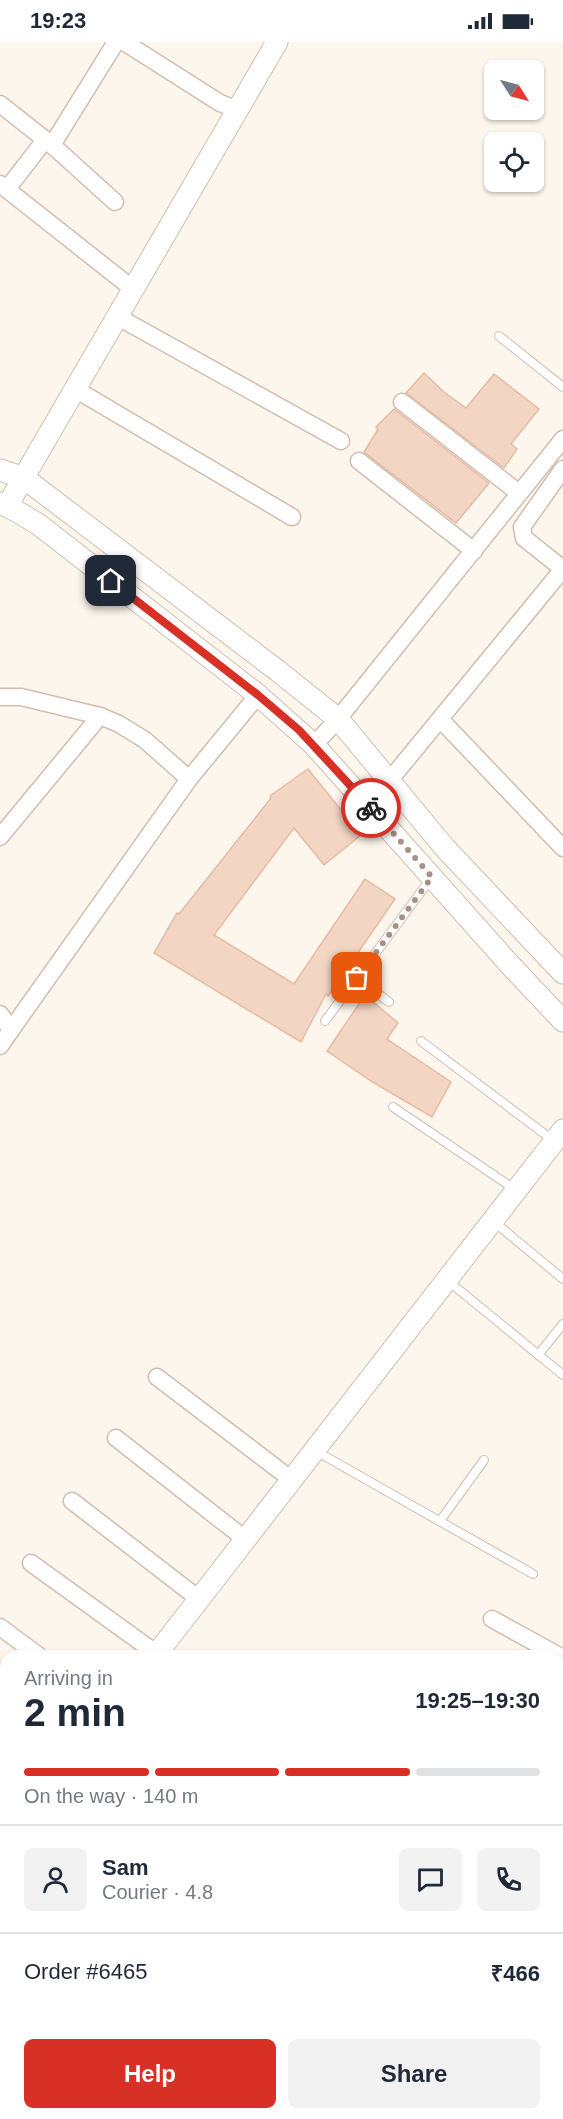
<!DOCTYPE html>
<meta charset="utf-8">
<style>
:root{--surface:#fff;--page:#f2f2f3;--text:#1f2937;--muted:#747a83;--line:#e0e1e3;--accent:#d93025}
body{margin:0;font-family:Helvetica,sans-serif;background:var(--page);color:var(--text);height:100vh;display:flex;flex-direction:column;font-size:22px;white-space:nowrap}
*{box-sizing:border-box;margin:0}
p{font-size:20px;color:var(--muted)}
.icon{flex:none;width:33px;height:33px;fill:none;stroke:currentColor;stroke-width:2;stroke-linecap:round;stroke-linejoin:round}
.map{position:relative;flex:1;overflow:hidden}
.sheet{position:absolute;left:0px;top:1608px;width:564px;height:470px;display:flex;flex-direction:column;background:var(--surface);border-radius:18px 18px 0 0;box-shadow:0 2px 4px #0004}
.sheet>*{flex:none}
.needle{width:39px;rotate:126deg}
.controls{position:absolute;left:484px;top:18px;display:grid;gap:12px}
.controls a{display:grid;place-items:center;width:60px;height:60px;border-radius:9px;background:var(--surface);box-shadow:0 2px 4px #0004;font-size:30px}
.pin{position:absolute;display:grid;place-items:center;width:51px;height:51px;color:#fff;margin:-26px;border-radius:12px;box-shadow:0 3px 9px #0006}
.courier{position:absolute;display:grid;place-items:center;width:60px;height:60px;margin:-30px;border:4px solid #d93025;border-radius:50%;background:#fff;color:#222;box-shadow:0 2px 8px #0007}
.summary em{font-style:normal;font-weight:800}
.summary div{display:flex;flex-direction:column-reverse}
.summary{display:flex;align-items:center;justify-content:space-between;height:102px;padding:0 24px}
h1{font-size:39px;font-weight:800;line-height:45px}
.bar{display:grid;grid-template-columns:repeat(4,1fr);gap:9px 6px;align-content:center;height:72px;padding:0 24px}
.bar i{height:8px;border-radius:4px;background:var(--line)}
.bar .active{background:var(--accent)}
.bar p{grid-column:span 4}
.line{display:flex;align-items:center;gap:15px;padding:0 24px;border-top:2px solid var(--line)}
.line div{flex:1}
.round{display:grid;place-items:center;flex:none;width:63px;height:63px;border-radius:9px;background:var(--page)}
.action{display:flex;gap:12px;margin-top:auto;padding:12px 24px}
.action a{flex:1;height:69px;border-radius:9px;background:var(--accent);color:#fff;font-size:24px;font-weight:800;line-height:69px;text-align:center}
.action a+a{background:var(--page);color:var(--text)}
.status{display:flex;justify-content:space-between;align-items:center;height:42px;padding:0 30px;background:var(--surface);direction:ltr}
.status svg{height:16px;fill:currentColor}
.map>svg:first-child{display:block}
.building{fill:#f3d5c3;stroke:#e6bba3;stroke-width:1.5}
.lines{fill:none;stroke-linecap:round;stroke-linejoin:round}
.service-casing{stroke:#d1beb0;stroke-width:10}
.minor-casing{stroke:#d1beb0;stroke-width:19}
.tertiary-casing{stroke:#d1beb0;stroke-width:23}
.service{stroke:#fff;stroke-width:8}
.minor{stroke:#fff;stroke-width:16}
.tertiary{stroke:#fff;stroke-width:21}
.done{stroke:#a89285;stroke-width:6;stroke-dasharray:0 10.8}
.route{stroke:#d93025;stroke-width:8}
</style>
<div class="status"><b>19:23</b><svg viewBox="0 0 49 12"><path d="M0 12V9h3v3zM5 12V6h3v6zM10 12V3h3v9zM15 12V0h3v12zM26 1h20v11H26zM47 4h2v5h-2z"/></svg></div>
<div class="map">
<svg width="563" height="2077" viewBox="0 0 563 2077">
<rect width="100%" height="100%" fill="#fdf6ec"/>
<g class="building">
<path d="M424,331L444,350L466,366L494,332L539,367L511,402L517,407L504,426L406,351Z"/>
<path d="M394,367L489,441L456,481L364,410L378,387L376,385Z"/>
<path d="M308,727L361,793L324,823L294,786L214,893L294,942L365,837L395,857L328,954L326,952L301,1000L154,911L177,871L179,872L271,756L270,754Z"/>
<path d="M365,953L398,981L387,997L451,1040L432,1075L371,1039L327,1009Z"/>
</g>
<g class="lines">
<defs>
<g id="service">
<path d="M499,294L563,345"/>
<path d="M389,960L357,936L432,835"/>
<path d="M325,979L357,936"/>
<path d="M421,999L554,1099"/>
<path d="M393,1065L516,1148"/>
<path d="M493,1179L563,1237"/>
<path d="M447,1238L563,1333"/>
<path d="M538,1313L563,1282"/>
<path d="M314,1408L533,1532"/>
<path d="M440,1479L484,1418"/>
<path d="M0,1671L6,1675"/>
</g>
<g id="minor">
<path d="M124,0L220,61L238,68"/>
<path d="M0,62L52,103L115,160"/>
<path d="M52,103L116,0"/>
<path d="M0,142L133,247"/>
<path d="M7,147L45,98"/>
<path d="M118,275L341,399"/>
<path d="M75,347L292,475"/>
<path d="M402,360L519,451"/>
<path d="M359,419L474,509"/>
<path d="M563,427L522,485L524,496L563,527"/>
<path d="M0,655H21L100,674L119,682L145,698L189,737"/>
<path d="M440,677L563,806"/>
<path d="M314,703L338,677L563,397"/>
<path d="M389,739L563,527"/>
<path d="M0,795L100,674"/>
<path d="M0,972L11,988L189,737L258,653"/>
<path d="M0,1004L11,988"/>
<path d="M157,1335L292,1438"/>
<path d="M116,1396L245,1497"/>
<path d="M72,1459L199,1557"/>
<path d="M31,1521L157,1612"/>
<path d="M492,1577L563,1616"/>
<path d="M0,1585L39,1614"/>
<path d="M558,1709L563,1712"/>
<path d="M558,1763L563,1753"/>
<path d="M204,2076L209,2077"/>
<path d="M315,2077L316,2072"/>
<path d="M462,2077L464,2072"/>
</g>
<g id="tertiary">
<path d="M0,428L24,436L278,629L338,677L445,806L563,931"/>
<path d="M0,461L18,470L38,482L258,653L314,703L512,925L563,979"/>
<path d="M7,464L277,0"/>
<path d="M155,1614L563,1088"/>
<path d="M558,1770H563"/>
<path d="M0,1772H6"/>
<path d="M0,1797H6"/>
<path d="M558,1798H563"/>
</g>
</defs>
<use href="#service" class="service-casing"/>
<use href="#minor" class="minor-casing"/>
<use href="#tertiary" class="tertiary-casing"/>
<use href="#service" class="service"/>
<use href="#minor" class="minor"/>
<use href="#tertiary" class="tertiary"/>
</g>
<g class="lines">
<path class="done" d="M357,936L432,835L371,766"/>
<path class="route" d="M111,539L258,653L299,688L371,766"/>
</g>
</svg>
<div class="controls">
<a><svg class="needle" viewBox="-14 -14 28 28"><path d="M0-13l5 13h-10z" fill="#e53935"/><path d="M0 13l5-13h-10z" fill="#747a83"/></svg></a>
<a><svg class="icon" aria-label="locate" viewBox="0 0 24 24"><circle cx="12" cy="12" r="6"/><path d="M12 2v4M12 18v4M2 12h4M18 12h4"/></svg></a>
</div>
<div class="pin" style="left:357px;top:936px;background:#ea580c"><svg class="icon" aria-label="bag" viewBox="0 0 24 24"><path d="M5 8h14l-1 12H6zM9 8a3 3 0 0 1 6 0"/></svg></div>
<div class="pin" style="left:111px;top:539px;background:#1f2937"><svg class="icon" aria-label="home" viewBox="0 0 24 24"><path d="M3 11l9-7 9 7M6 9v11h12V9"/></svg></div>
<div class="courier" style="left:371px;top:766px"><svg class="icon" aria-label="bike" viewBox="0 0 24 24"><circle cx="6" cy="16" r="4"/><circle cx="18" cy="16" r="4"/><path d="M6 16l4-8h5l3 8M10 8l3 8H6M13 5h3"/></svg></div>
<section class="sheet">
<div class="summary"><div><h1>2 min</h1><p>Arriving in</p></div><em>19:25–19:30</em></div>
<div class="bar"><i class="active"></i><i class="active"></i><i class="active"></i><i></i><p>On the way · 140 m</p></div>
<div class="line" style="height:108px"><a class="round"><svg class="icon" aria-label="person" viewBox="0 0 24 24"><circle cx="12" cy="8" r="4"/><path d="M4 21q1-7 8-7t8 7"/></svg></a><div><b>Sam</b><p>Courier · 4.8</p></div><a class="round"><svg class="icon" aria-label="chat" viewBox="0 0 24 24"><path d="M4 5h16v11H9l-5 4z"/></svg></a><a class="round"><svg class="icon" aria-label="phone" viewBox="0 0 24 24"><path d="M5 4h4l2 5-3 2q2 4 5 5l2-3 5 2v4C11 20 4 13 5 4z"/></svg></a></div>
<div class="line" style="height:78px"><div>Order #6465</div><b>₹466</b></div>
<div class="action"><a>Help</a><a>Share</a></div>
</section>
</div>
